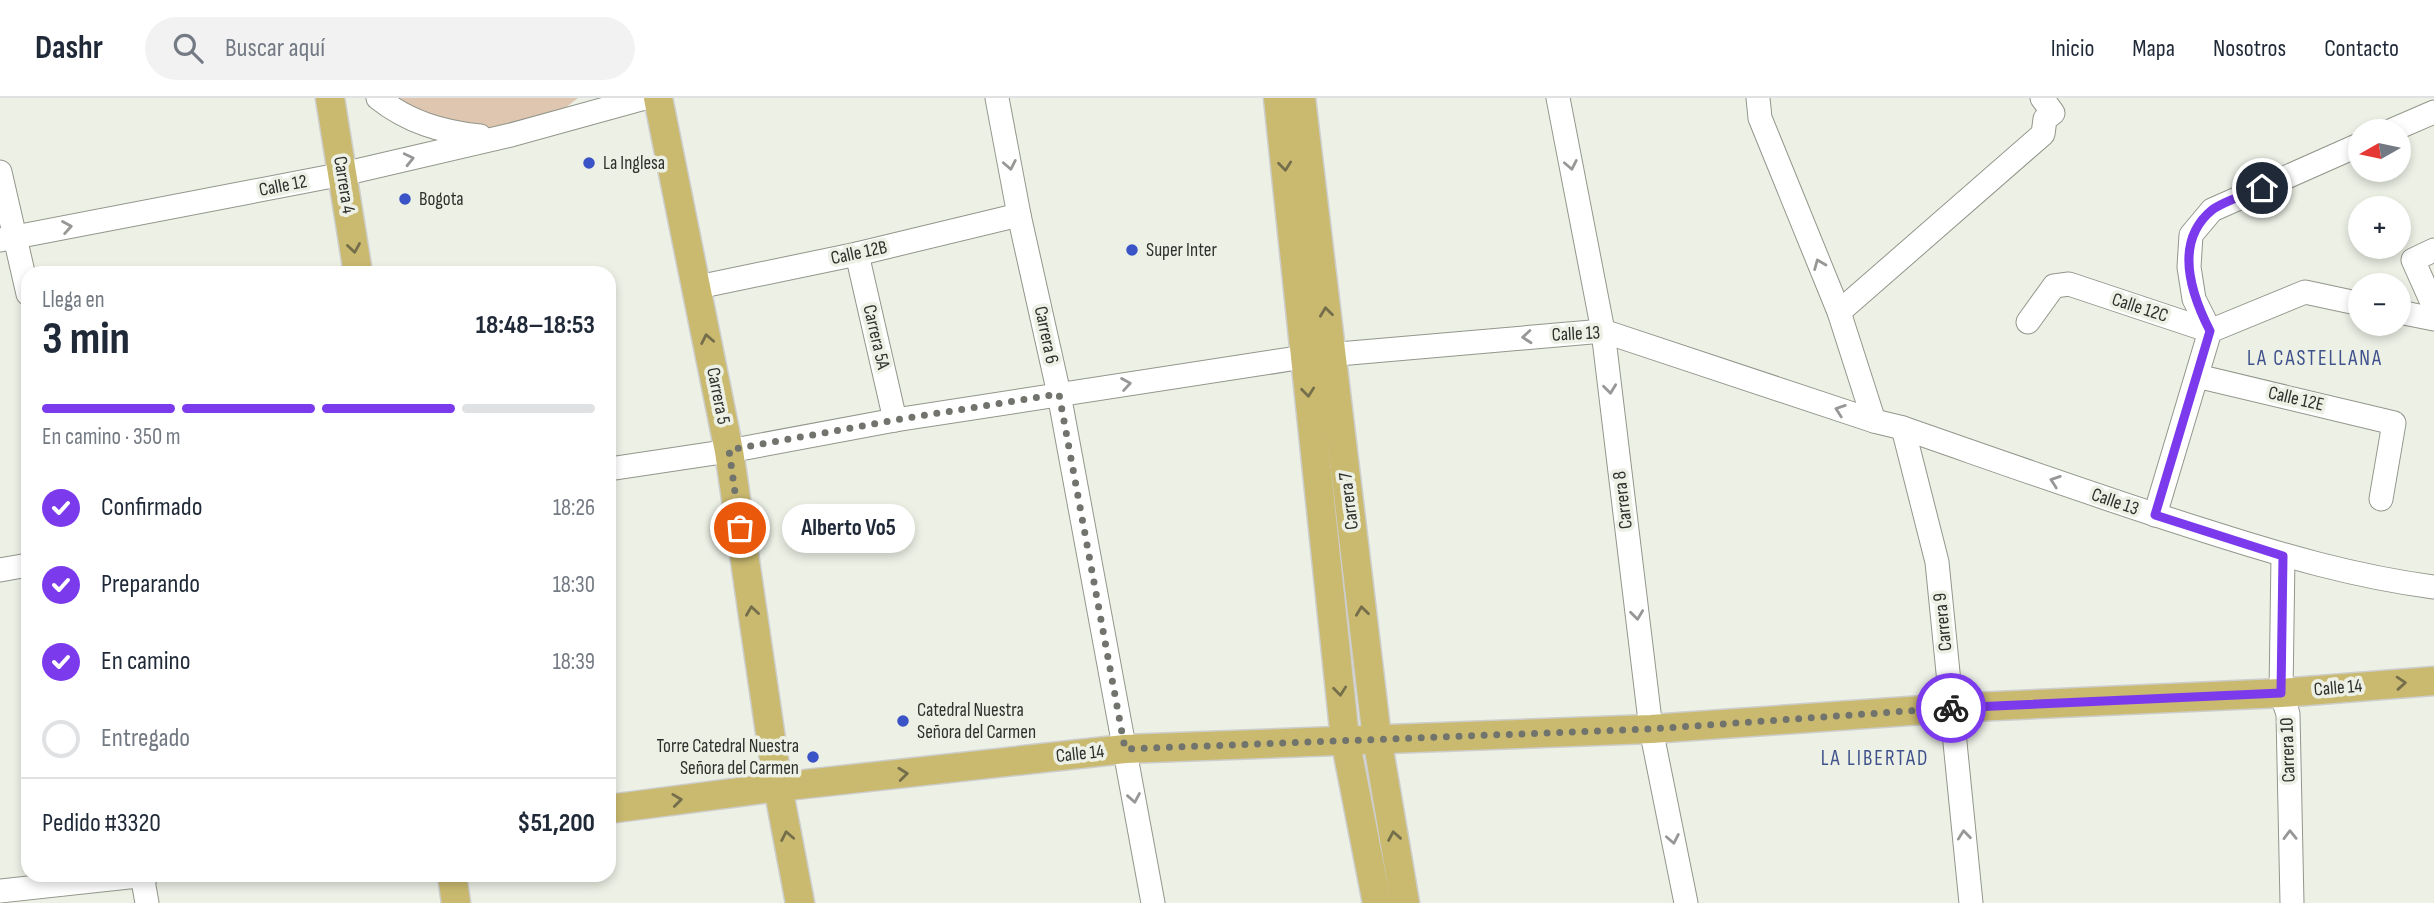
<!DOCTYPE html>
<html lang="es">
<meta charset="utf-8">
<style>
:root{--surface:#fff;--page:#f2f2f3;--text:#1f2937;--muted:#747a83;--line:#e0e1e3;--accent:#7c3aed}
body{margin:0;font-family:"Sofia Sans Condensed",sans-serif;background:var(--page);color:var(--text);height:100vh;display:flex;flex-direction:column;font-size:26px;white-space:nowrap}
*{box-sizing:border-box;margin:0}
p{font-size:23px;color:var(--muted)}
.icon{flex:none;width:38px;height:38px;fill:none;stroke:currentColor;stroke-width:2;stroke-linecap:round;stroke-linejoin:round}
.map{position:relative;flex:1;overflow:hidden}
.sheet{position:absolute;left:21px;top:168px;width:595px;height:616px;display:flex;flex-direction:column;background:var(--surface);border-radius:21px;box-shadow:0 4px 10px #0003}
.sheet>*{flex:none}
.needle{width:46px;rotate:261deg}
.tools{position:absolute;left:2348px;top:21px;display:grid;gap:14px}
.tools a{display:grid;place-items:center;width:63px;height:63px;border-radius:50%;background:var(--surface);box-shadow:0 4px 10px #0003;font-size:35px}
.pin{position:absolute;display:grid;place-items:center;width:60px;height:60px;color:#fff;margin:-30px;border:4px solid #fff;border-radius:50%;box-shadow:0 2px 7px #0007}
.courier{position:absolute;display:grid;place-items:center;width:70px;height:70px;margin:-35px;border:5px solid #7c3aed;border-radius:50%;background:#fff;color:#222;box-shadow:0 2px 9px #0007}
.bubble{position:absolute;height:49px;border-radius:24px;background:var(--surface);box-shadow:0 4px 10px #0003;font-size:23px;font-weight:700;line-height:49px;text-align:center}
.headline em{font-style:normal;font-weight:700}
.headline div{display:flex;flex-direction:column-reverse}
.headline{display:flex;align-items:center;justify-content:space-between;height:119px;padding:0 21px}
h1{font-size:46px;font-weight:700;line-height:52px}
.bar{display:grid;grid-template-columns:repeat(4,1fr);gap:10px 7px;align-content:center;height:84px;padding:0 21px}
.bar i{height:9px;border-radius:5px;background:var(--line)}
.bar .active{background:var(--accent)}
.bar p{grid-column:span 4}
.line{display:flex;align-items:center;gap:18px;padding:0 21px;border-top:2px solid var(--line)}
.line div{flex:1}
ol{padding:0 21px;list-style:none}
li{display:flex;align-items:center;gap:21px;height:77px}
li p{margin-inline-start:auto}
li .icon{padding:7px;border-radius:50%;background:var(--accent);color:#fff;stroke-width:4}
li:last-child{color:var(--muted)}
li i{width:38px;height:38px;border:4px solid var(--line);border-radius:50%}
header{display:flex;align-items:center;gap:42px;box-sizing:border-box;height:98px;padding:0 35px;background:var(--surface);border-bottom:2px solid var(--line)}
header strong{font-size:33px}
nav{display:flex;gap:38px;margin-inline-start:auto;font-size:24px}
.search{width:490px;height:63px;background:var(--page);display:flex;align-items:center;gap:18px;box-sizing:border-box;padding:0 24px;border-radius:38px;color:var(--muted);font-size:26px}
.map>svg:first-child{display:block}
.green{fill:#dec6b0}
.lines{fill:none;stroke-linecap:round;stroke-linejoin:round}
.minor-casing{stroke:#92968b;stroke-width:25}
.major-casing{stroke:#cdcdcc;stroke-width:31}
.minor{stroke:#fff;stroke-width:23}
.major{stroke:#caba70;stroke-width:28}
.oneway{stroke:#979896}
.oneway2{stroke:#756e4b}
.done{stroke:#71736d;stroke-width:7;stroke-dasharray:0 12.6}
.route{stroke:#7c3aed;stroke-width:9}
.poi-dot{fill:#3a53c6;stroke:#ecf0e5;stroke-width:2.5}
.labels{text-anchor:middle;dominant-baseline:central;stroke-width:7;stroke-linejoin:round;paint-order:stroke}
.poi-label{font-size:19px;fill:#2f302c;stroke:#ecf0e5;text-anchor:start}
.street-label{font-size:19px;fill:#2f302c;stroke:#ecf0e5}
.neighbourhood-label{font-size:21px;letter-spacing:2px;fill:#3f518c;stroke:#ecf0e5}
</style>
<header>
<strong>Dashr</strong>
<div class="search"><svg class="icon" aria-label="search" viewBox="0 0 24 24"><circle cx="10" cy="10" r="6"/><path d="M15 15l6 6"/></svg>Buscar aquí</div>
<nav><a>Inicio</a><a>Mapa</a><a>Nosotros</a><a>Contacto</a></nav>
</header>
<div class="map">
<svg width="2434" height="805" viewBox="0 0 2434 805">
<rect width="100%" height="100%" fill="#ecf0e5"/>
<path class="green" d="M378,0H578L556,17L480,38Z"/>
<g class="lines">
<defs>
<g id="minor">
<path d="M378,0C408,24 442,34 480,38"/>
<path d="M997,0L1019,117L1059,296L1153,805"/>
<path d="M1558,0L1603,233L1651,631L1686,805"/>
<path d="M1758,0L1760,20L1839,214L1874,323"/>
<path d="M2390,33L2434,14"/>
<path d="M0,74L28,196"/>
<path d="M0,142L343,76L511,37L645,0"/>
<path d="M2434,152L2413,162L2434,209"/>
<path d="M857,156L895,322"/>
<path d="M698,189L857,156L1019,117"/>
<path d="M1839,214L2043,36L2045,21L2053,15L2042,0"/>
<path d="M2399,214L2434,221"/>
<path d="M2028,224L2054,188L2069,186L2210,233L2305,194L2361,206"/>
<path d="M2197,278L2394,325L2381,401"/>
<path d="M1903,330L1937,464L1971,805"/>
<path d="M609,371L729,353L895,322L1304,259L1603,233L1874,323L1903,330C2004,365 2104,401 2206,433C2281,457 2356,479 2434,489"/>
<path d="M2155,417L2210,233L2194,201L2189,169L2191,137L2212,112L2361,46"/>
<path d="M2283,458L2281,595L2288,616L2292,805"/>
<path d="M0,472L28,467"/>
<path d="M142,777L147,805"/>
<path d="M0,793L147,777"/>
</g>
<g id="major">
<path d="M330,0L358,175"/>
<path d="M658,0L729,353L778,689L800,805"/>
<path d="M1278,0L1345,641L1377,805"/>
<path d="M1301,0L1377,640L1405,805"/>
<path d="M609,711L778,689L1125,651L1651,631L1952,610L2281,595L2434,583"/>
<path d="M452,777L456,805"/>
</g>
</defs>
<use href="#minor" class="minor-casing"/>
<use href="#major" class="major-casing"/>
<use href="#minor" class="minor"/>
<use href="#major" class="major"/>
</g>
<defs><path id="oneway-chevron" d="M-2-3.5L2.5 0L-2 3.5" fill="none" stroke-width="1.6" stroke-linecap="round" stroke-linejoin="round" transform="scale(1.75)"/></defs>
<g class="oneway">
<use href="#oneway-chevron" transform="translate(409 61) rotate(-13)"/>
<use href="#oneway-chevron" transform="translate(1010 67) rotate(79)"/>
<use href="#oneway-chevron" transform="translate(1571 67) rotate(79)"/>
<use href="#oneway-chevron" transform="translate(67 129) rotate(-10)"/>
<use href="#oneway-chevron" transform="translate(1819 166) rotate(-112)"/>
<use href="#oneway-chevron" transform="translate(1527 239) rotate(175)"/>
<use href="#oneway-chevron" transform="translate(1126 286) rotate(-9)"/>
<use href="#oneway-chevron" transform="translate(1610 291) rotate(83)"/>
<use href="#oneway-chevron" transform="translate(1840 312) rotate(-161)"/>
<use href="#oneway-chevron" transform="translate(2055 383) rotate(-161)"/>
<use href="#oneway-chevron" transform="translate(1637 517) rotate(83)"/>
<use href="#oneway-chevron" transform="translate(1134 700) rotate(80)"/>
<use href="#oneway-chevron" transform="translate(1964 737) rotate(-96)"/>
<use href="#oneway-chevron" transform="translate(2290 737) rotate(-91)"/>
<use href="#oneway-chevron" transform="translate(1673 741) rotate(79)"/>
</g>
<g class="oneway2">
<use href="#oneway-chevron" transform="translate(1285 68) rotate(84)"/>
<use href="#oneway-chevron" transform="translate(354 150) rotate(81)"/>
<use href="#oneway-chevron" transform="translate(1326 214) rotate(-97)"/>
<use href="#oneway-chevron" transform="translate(707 241) rotate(-101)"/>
<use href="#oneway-chevron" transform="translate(1308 294) rotate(84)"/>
<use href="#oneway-chevron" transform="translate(752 513) rotate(-98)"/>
<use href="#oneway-chevron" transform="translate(1362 513) rotate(-97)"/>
<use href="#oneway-chevron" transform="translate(2401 585) rotate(-4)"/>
<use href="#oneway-chevron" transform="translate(1340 593) rotate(84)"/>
<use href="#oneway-chevron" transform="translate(903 676) rotate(-6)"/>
<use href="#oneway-chevron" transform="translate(677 702) rotate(-7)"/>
<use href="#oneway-chevron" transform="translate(787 738) rotate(-101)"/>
<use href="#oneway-chevron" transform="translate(1394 738) rotate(-100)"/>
</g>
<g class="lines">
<path class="done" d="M740,430L729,352L895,322L1059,296L1125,651L1651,631L1951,610"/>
<path class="route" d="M1951,610L2281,595L2283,458L2155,417L2210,233C2191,196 2173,144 2212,112C2223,103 2248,96 2262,90"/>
</g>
<g class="poi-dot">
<circle cx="589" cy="65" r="7"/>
<circle cx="405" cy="101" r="7"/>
<circle cx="1132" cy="152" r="7"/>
<circle cx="903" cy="623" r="7"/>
<circle cx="813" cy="659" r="7"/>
</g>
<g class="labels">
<g class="poi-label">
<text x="603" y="65">La Inglesa</text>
<text x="419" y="101">Bogota</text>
<text x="1146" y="152">Super Inter</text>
<text x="917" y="612">Catedral Nuestra<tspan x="917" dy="22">Señora del Carmen</tspan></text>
<text x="799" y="648" text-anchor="end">Torre Catedral Nuestra<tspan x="799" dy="22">Señora del Carmen</tspan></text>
</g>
<g class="street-label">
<text transform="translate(344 87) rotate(81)">Carrera 4</text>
<text transform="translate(283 88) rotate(-11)">Calle 12</text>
<text transform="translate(859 155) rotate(-12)">Calle 12B</text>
<text transform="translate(2140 210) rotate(18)">Calle 12C</text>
<text transform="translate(1576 236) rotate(-3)">Calle 13</text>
<text transform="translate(1046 237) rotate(78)">Carrera 6</text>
<text transform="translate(876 239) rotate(77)">Carrera 5A</text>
<text transform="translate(718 298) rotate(79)">Carrera 5</text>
<text transform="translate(2296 301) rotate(13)">Calle 12E</text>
<text transform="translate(1623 402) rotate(-97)">Carrera 8</text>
<text transform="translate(1349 403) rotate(-97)">Carrera 7</text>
<text transform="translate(2115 404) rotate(19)">Calle 13</text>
<text transform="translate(1943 524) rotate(-96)">Carrera 9</text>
<text transform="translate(2338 590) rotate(-5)">Calle 14</text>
<text transform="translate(2288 652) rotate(-92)">Carrera 10</text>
<text transform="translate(1080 656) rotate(-6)">Calle 14</text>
</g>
<g class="neighbourhood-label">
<text x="2315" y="260">LA CASTELLANA</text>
<text x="1875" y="660">LA LIBERTAD</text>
</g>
</g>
</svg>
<div class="tools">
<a><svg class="needle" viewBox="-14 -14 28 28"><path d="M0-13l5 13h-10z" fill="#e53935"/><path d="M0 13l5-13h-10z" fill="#747a83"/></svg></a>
<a>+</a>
<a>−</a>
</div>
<div class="pin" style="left:740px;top:430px;background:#ea580c"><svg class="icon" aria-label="bag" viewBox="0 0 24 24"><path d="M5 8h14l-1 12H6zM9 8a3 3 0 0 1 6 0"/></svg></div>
<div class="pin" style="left:2262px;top:90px;background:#1f2937"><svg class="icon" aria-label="home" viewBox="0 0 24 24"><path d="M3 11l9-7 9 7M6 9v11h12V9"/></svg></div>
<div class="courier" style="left:1951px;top:610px"><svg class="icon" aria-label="bike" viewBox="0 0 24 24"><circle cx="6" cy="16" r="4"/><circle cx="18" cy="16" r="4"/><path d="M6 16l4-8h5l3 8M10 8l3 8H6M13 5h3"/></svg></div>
<div class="bubble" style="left:782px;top:406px;width:133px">Alberto Vo5</div>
<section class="sheet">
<div class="headline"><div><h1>3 min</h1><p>Llega en</p></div><em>18:48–18:53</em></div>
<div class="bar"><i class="active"></i><i class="active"></i><i class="active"></i><i></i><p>En camino · 350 m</p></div>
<ol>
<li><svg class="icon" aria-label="check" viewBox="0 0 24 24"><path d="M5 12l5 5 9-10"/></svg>Confirmado<p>18:26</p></li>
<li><svg class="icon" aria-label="check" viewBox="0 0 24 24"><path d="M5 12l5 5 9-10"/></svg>Preparando<p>18:30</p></li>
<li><svg class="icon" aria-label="check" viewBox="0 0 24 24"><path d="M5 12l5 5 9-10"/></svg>En camino<p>18:39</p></li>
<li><i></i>Entregado</li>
</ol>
<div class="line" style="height:91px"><div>Pedido #3320</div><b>$51,200</b></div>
</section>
</div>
